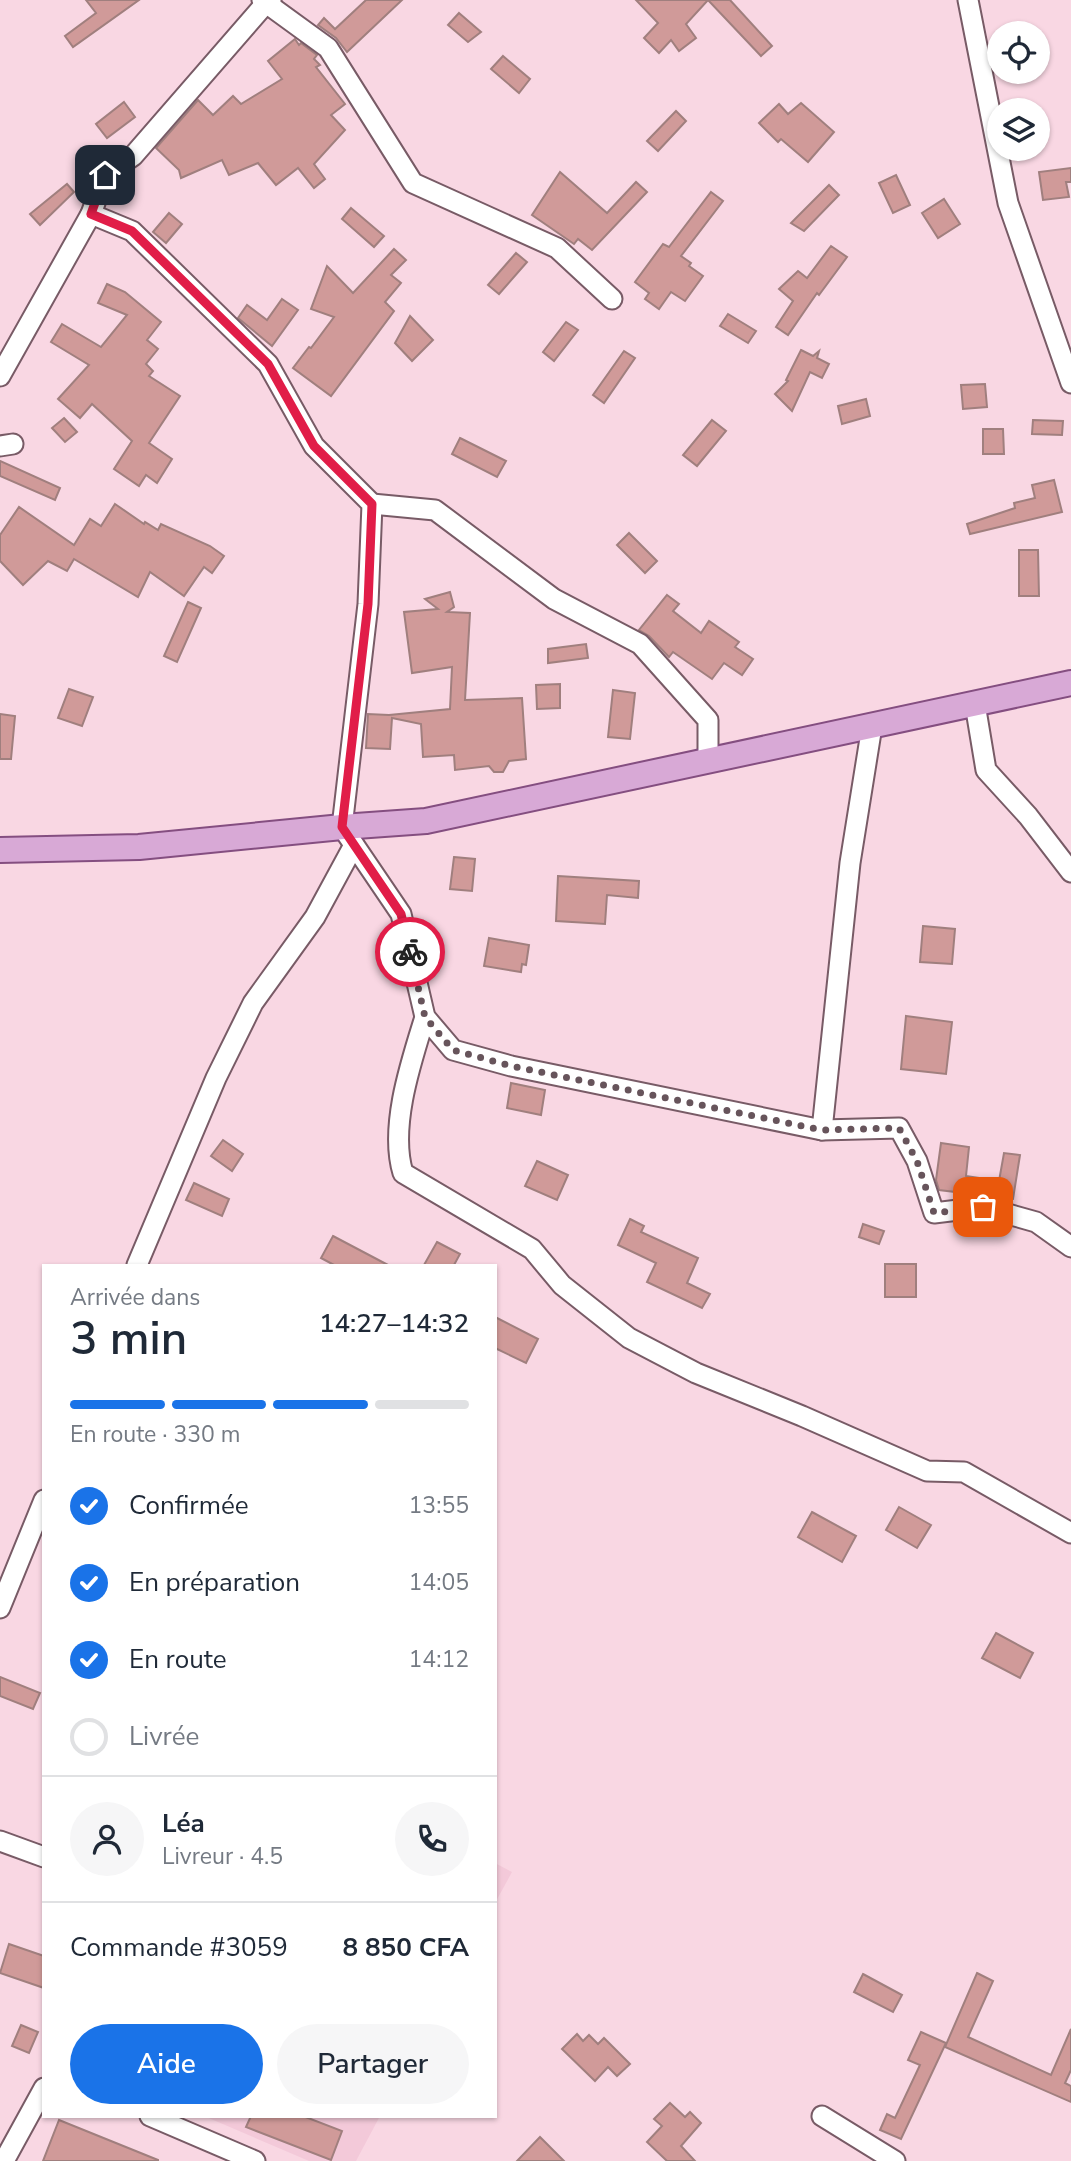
<!DOCTYPE html>
<html lang="fr">
<meta charset="utf-8">
<style>
:root{--surface:#fff;--page:#f6f6f7;--text:#1f2937;--muted:#747a83;--line:#e0e1e3;--accent:#1a73e8}
body{margin:0;font-family:"Nunito Sans",sans-serif;background:var(--page);color:var(--text);height:100vh;display:flex;flex-direction:column;font-size:26px;white-space:nowrap}
*{box-sizing:border-box;margin:0}
p{font-size:23px;color:var(--muted)}
.icon{flex:none;width:38px;height:38px;fill:none;stroke:currentColor;stroke-width:2;stroke-linecap:round;stroke-linejoin:round}
.map{position:relative;flex:1;overflow:hidden}
.side{position:absolute;left:42px;top:1264px;width:455px;height:854px;display:flex;flex-direction:column;background:var(--surface);border-radius:0px;box-shadow:0 2px 5px #0004}
.side>*{flex:none}
.controls{position:absolute;left:987px;top:21px;display:grid;gap:14px}
.controls a{display:grid;place-items:center;width:63px;height:63px;border-radius:50%;background:var(--surface);box-shadow:0 2px 5px #0004;font-size:35px}
.pin{position:absolute;display:grid;place-items:center;width:60px;height:60px;color:#fff;margin:-30px;border-radius:14px;box-shadow:0 4px 10px #0006}
.courier{position:absolute;display:grid;place-items:center;width:70px;height:70px;margin:-35px;border:5px solid #e11d48;border-radius:50%;background:#fff;color:#222;box-shadow:0 2px 9px #0007}
.summary em{font-style:normal;font-weight:600}
.summary div{display:flex;flex-direction:column-reverse}
.summary{display:flex;align-items:center;justify-content:space-between;height:119px;padding:0 28px}
h1{font-size:46px;font-weight:600;line-height:52px}
.bar{display:grid;grid-template-columns:repeat(4,1fr);gap:10px 7px;align-content:center;height:84px;padding:0 28px}
.bar i{height:9px;border-radius:5px;background:var(--line)}
.bar .current{background:var(--accent)}
.bar p{grid-column:span 4}
.line{display:flex;align-items:center;gap:18px;padding:0 28px;border-top:2px solid var(--line)}
.line div{flex:1}
.round{display:grid;place-items:center;flex:none;width:74px;height:74px;border-radius:37px;background:var(--page)}
ol{padding:0 28px;list-style:none}
li{display:flex;align-items:center;gap:21px;height:77px}
li p{margin-inline-start:auto}
li .icon{padding:7px;border-radius:50%;background:var(--accent);color:#fff;stroke-width:4}
li:last-child{color:var(--muted)}
li i{width:38px;height:38px;border:4px solid var(--line);border-radius:50%}
.action{display:flex;gap:14px;margin-top:auto;padding:14px 28px}
.action a{flex:1;height:80px;border-radius:42px;background:var(--accent);color:#fff;font-size:28px;font-weight:600;line-height:80px;text-align:center}
.action a+a{background:var(--page);color:var(--text)}
.map>svg:first-child{display:block}
.built{fill:#f3c9d9}
.building{fill:#d09a99;stroke:#a07f7e;stroke-width:2}
.lines{fill:none;stroke-linecap:round;stroke-linejoin:round}
.minor-casing{stroke:#785b66;stroke-width:23}
.major-casing{stroke:#844e80;stroke-width:28}
.minor{stroke:#fff;stroke-width:19}
.major{stroke:#d8a9d6;stroke-width:24}
.done{stroke:#67545b;stroke-width:7;stroke-dasharray:0 12.6}
.route{stroke:#e11d48;stroke-width:9}
</style>
<div class="map">
<svg width="1071" height="2161" viewBox="0 0 1071 2161">
<rect width="100%" height="100%" fill="#f9d7e3"/>
<g class="built">
<path d="M495,1863L512,1872L495,1903Z"/>
<path d="M204,2116H380L356,2161H309Z"/>
</g>
<g class="building">
<path d="M86,0H139L73,47L65,36L96,13Z"/>
<path d="M366,0H402L347,52L336,38L318,25L324,18L335,29Z"/>
<path d="M636,0H730L772,46L761,56L708,0L686,24L696,38L679,51L671,40L659,53L644,38L658,23Z"/>
<path d="M459,13L481,32L468,42L448,25Z"/>
<path d="M295,39L299,45L301,43L317,55L314,59L320,65L316,67L345,104L331,115L345,130L314,164L325,179L314,188L298,168L276,185L258,163L229,175L222,160L181,178L179,170L156,148L198,100L213,115L233,96L241,104L282,79L268,61Z"/>
<path d="M503,56L530,79L519,93L491,69Z"/>
<path d="M124,102L135,117L107,138L96,124Z"/>
<path d="M801,103L834,132L808,162L781,139L778,142L759,123L779,104L788,114Z"/>
<path d="M676,111L686,121L658,151L647,141Z"/>
<path d="M1071,168V182H1066L1069,197L1043,200L1039,172Z"/>
<path d="M560,172L607,213L636,182L647,192L592,250L578,239L574,244L532,215Z"/>
<path d="M896,175L910,205L893,213L879,183Z"/>
<path d="M67,184L74,192L40,225L30,214Z"/>
<path d="M829,185L839,195L804,231L791,223Z"/>
<path d="M711,192L723,201L681,256L691,263L689,266L703,276L685,301L671,292L659,309L645,299L649,293L635,282L663,244L669,247Z"/>
<path d="M944,199L960,224L938,238L922,213Z"/>
<path d="M351,208L384,236L374,247L342,219Z"/>
<path d="M169,213L182,224L166,243L153,232Z"/>
<path d="M831,246L847,257L819,295L817,293L788,335L776,327L793,301L779,289L798,271L807,278Z"/>
<path d="M394,249L406,260L391,275L401,283L385,302L394,311L331,396L293,368L309,347L311,348L334,317L311,309L327,266L353,293Z"/>
<path d="M516,253L527,262L499,294L488,285Z"/>
<path d="M107,284L125,292L161,322L147,340L158,349L146,364L153,371L149,376L180,396L149,443L172,459L157,483L146,475L139,486L114,469L132,441L92,404L80,418L58,399L89,365L51,342L62,324L101,347L127,315L98,303Z"/>
<path d="M282,299L298,310L272,346L238,318L247,305L267,320Z"/>
<path d="M728,314L756,331L748,343L720,326Z"/>
<path d="M410,316L433,340L412,361L395,343Z"/>
<path d="M566,322L578,330L554,361L543,352Z"/>
<path d="M801,350L813,356L819,351L817,358L829,364L822,378L810,372L792,411L775,394L788,381L786,380Z"/>
<path d="M624,351L635,358L604,403L593,395Z"/>
<path d="M985,384L987,407L963,409L961,385Z"/>
<path d="M866,399L870,416L842,424L838,406Z"/>
<path d="M64,418L77,432L65,442L52,428Z"/>
<path d="M712,420L726,431L697,466L683,455Z"/>
<path d="M1033,420L1063,421L1062,435L1032,434Z"/>
<path d="M983,429H1003L1004,454H983Z"/>
<path d="M460,438L506,461L497,477L452,454Z"/>
<path d="M0,461L60,488L55,500L0,476Z"/>
<path d="M1054,480L1062,512L970,534L967,524L1015,508L1014,503L1035,498L1032,485Z"/>
<path d="M115,504L144,524L145,522L158,530L161,524L210,546L224,556L212,573L204,567L184,596L150,572L138,597L74,559L67,571L48,561L23,585L0,561V535L19,507L74,545L90,519L101,526Z"/>
<path d="M629,533L657,561L645,573L617,545Z"/>
<path d="M1019,550H1038L1039,596H1019Z"/>
<path d="M450,592L454,607L447,612L470,613L465,700L522,698L526,759L509,761L503,772H494L489,766L455,770L454,755L423,757L421,724L392,718L390,749L366,748L368,714L389,715L450,709L452,667L412,673L404,612L438,609L425,599Z"/>
<path d="M667,595L679,604L673,611L701,633L709,621L739,642L735,647L753,659L742,675L724,663L712,679L673,652L669,657L649,636L639,630Z"/>
<path d="M188,602L201,608L177,662L164,656Z"/>
<path d="M586,644L588,658L548,663V649Z"/>
<path d="M560,684V708L537,709L536,685Z"/>
<path d="M69,689L93,697L82,726L58,718Z"/>
<path d="M613,690L635,693L630,739L608,737Z"/>
<path d="M0,714L15,716L11,759H0Z"/>
<path d="M454,857L475,859L472,891L450,889Z"/>
<path d="M558,876L639,881L638,898L607,895L605,924L556,921Z"/>
<path d="M923,926L955,929L952,964L920,962Z"/>
<path d="M489,938L529,945L526,965L522,964L521,972L484,966Z"/>
<path d="M906,1016L952,1022L946,1074L901,1069Z"/>
<path d="M511,1083L545,1090L541,1115L507,1108Z"/>
<path d="M223,1140L243,1154L232,1171L211,1156Z"/>
<path d="M941,1143L969,1147L966,1176L999,1181L1004,1153L1020,1155L1013,1199L939,1190L936,1180Z"/>
<path d="M537,1161L568,1175L557,1200L525,1186Z"/>
<path d="M194,1183L229,1199L222,1216L186,1200Z"/>
<path d="M630,1219L644,1226L641,1232L698,1258L687,1283L710,1294L702,1308L647,1282L656,1263L618,1245Z"/>
<path d="M863,1224L884,1231L879,1244L859,1237Z"/>
<path d="M333,1236L388,1265H334L321,1258Z"/>
<path d="M437,1242L460,1254L454,1265H424Z"/>
<rect x="885" y="1264" width="31" height="33"/>
<path d="M495,1317L538,1339L526,1363L495,1348Z"/>
<path d="M899,1507L931,1525L917,1548L886,1530Z"/>
<path d="M812,1512L856,1536L842,1562L798,1537Z"/>
<path d="M996,1633L1033,1653L1020,1678L982,1658Z"/>
<path d="M0,1677L40,1693L33,1709L0,1696Z"/>
<path d="M9,1944L44,1956V1988L0,1973Z"/>
<path d="M977,1973L993,1981L968,2037L1051,2075L1071,2029V2070L1065,2083L1071,2086V2102L945,2047Z"/>
<path d="M863,1974L902,1995L893,2012L854,1992Z"/>
<path d="M21,2025L38,2032L29,2053L12,2046Z"/>
<path d="M921,2032L946,2043L901,2139L880,2130L887,2114L895,2118L920,2065L908,2060Z"/>
<path d="M577,2034L583,2041L589,2035L598,2044L604,2038L630,2064L617,2076L608,2067L595,2081L562,2049Z"/>
<path d="M670,2103L685,2117L690,2112L701,2123L681,2146L695,2161H667L647,2142L662,2126L654,2119Z"/>
<path d="M251,2116H303L342,2131L331,2160L246,2127Z"/>
<path d="M59,2120L158,2160V2161H43Z"/>
<path d="M540,2137L564,2161H517Z"/>
</g>
<g class="lines">
<defs>
<g id="minor">
<path d="M262,0L328,48L413,183L557,248L612,299"/>
<path d="M968,0L1008,203L1071,383"/>
<path d="M91,214L132,231L268,364L314,446L372,504L368,604L342,827L401,914L425,1017L453,1050L511,1066L822,1130L899,1128L917,1161L934,1213L983,1207L1036,1222L1071,1247"/>
<path d="M0,376L91,214L105,175L133,156L266,3L271,0"/>
<path d="M0,446L13,444"/>
<path d="M372,504L435,510L554,599L640,644L708,720V761"/>
<path d="M975,704L986,770L1028,816L1071,872"/>
<path d="M425,1017C411,1062 389,1127 403,1173L532,1249L562,1285L629,1338L696,1373L802,1416L927,1471L964,1472L1071,1533"/>
<path d="M822,1130L850,863L872,726"/>
<path d="M137,1265L216,1078L253,1003L315,917L354,845"/>
<path d="M0,1608L44,1500"/>
<path d="M0,1841L44,1857"/>
<path d="M150,2116L255,2161"/>
<path d="M822,2116L895,2161"/>
<path d="M4,2161L44,2088"/>
</g>
<path id="major" d="M0,850L139,847L342,827L426,821L1071,683"/>
</defs>
<use href="#minor" class="minor-casing"/>
<use href="#major" class="major-casing"/>
<use href="#minor" class="minor"/>
<use href="#major" class="major"/>
</g>
<g class="lines">
<path class="done" d="M410,952L425,1017L453,1050L511,1066L822,1130L899,1128L917,1161L934,1213L983,1207"/>
<path class="route" d="M105,175L91,214L132,231L268,364L314,446L372,504L368,604L342,827L401,914L410,952"/>
</g>
</svg>
<div class="controls">
<a><svg class="icon" aria-label="locate" viewBox="0 0 24 24"><circle cx="12" cy="12" r="6"/><path d="M12 2v4M12 18v4M2 12h4M18 12h4"/></svg></a>
<a><svg class="icon" aria-label="layers" viewBox="0 0 24 24"><path d="M12 4l9 5-9 5-9-5zM3 14l9 5 9-5"/></svg></a>
</div>
<div class="pin" style="left:983px;top:1207px;background:#ea580c"><svg class="icon" aria-label="bag" viewBox="0 0 24 24"><path d="M5 8h14l-1 12H6zM9 8a3 3 0 0 1 6 0"/></svg></div>
<div class="pin" style="left:105px;top:175px;background:#1f2937"><svg class="icon" aria-label="home" viewBox="0 0 24 24"><path d="M3 11l9-7 9 7M6 9v11h12V9"/></svg></div>
<div class="courier" style="left:410px;top:952px"><svg class="icon" aria-label="bike" viewBox="0 0 24 24"><circle cx="6" cy="16" r="4"/><circle cx="18" cy="16" r="4"/><path d="M6 16l4-8h5l3 8M10 8l3 8H6M13 5h3"/></svg></div>
<section class="side">
<div class="summary"><div><h1>3 min</h1><p>Arrivée dans</p></div><em>14:27–14:32</em></div>
<div class="bar"><i class="current"></i><i class="current"></i><i class="current"></i><i></i><p>En route · 330 m</p></div>
<ol>
<li><svg class="icon" aria-label="check" viewBox="0 0 24 24"><path d="M5 12l5 5 9-10"/></svg>Confirmée<p>13:55</p></li>
<li><svg class="icon" aria-label="check" viewBox="0 0 24 24"><path d="M5 12l5 5 9-10"/></svg>En préparation<p>14:05</p></li>
<li><svg class="icon" aria-label="check" viewBox="0 0 24 24"><path d="M5 12l5 5 9-10"/></svg>En route<p>14:12</p></li>
<li><i></i>Livrée</li>
</ol>
<div class="line" style="height:126px"><a class="round"><svg class="icon" aria-label="person" viewBox="0 0 24 24"><circle cx="12" cy="8" r="4"/><path d="M4 21q1-7 8-7t8 7"/></svg></a><div><b>Léa</b><p>Livreur · 4.5</p></div><a class="round"><svg class="icon" aria-label="phone" viewBox="0 0 24 24"><path d="M5 4h4l2 5-3 2q2 4 5 5l2-3 5 2v4C11 20 4 13 5 4z"/></svg></a></div>
<div class="line" style="height:91px"><div>Commande #3059</div><b>8 850 CFA</b></div>
<div class="action"><a>Aide</a><a>Partager</a></div>
</section>
</div>
